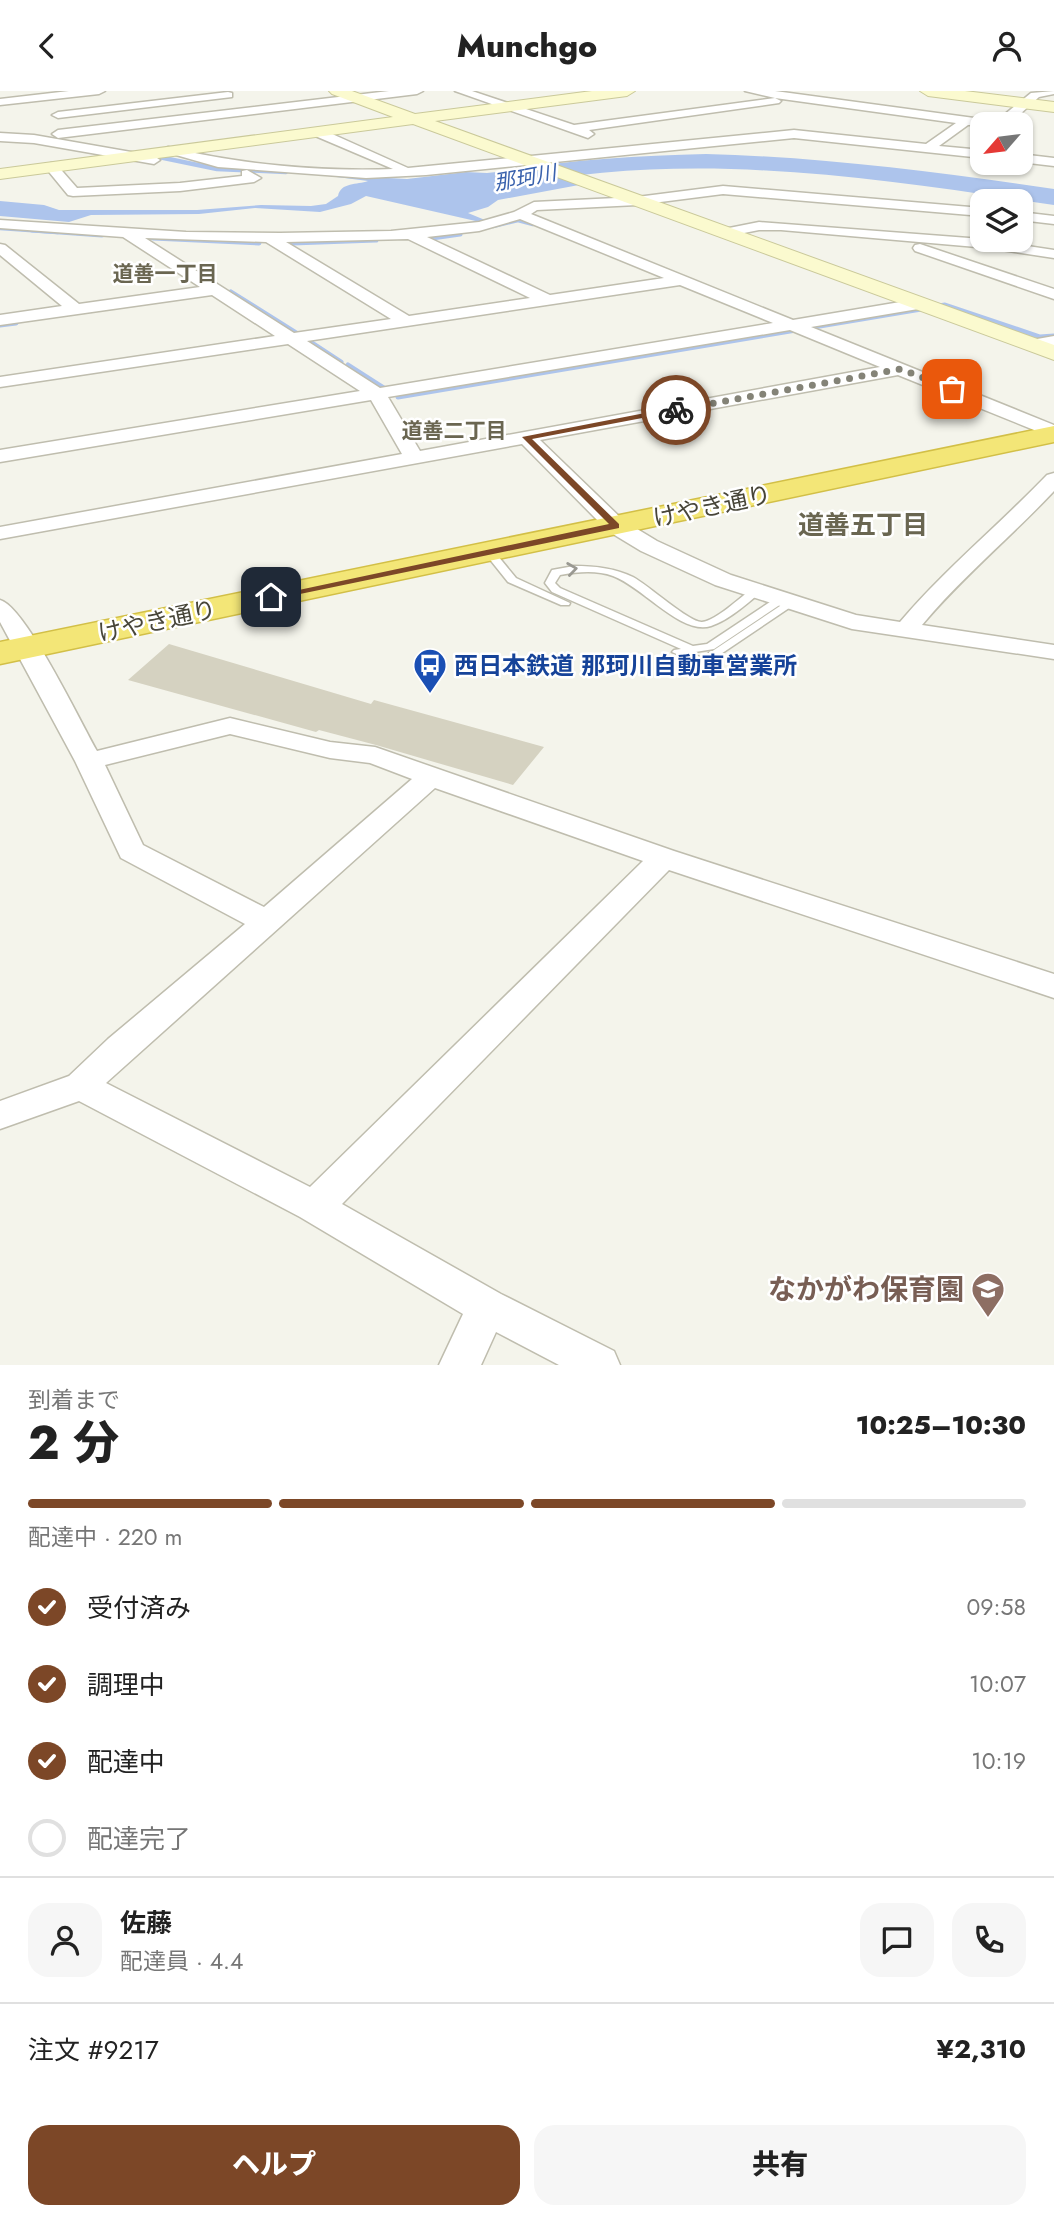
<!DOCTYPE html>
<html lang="ja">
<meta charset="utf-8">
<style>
:root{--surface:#fff;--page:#f6f6f6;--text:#222;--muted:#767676;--line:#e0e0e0;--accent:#7c4727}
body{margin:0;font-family:Jost,"Noto Sans JP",sans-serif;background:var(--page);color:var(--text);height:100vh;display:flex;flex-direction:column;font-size:26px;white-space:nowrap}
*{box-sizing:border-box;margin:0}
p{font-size:23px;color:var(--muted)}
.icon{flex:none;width:38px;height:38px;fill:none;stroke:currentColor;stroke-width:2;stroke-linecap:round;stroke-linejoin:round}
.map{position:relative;height:1274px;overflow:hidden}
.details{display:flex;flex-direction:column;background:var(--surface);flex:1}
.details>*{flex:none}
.needle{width:46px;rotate:242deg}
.buttons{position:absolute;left:970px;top:21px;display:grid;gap:14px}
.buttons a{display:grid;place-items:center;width:63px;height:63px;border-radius:14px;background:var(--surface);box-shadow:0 2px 5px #0004;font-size:35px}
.pin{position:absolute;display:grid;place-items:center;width:60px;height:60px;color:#fff;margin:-30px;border-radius:14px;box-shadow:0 4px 10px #0006}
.courier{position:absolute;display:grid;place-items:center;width:70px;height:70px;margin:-35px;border:5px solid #7c4727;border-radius:50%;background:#fff;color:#222;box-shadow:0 2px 9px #0007}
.headline em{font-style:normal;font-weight:800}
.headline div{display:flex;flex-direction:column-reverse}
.headline{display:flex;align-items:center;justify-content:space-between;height:119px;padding:0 28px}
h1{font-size:46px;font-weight:800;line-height:52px}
.bar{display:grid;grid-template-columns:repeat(4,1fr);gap:10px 7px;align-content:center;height:84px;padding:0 28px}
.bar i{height:9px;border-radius:5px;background:var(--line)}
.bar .active{background:var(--accent)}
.bar p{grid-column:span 4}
.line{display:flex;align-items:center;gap:18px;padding:0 28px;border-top:2px solid var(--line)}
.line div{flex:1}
.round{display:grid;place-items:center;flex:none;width:74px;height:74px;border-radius:21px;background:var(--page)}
ol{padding:0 28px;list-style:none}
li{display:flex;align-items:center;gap:21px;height:77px}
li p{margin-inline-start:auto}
li .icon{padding:7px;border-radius:50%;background:var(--accent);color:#fff;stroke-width:4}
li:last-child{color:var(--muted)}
li i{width:38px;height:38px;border:4px solid var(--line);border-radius:50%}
.action{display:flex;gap:14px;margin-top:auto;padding:14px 28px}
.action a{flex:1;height:80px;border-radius:21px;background:var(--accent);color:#fff;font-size:28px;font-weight:800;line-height:80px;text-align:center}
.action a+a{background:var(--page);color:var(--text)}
header{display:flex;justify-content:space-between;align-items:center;height:91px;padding:0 28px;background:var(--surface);font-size:32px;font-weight:800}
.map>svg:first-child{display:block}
.water{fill:#adc4ec}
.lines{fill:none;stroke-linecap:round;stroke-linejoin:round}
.stream-far1{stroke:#adc4ec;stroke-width:4.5}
.stream{stroke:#adc4ec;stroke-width:5}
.river{fill:#adc4ec;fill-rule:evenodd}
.building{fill:#d5d2c1}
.lane-casing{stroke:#bfbdae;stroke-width:3}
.street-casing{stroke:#bfbdae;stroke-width:3}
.secondary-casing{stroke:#cac99a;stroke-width:2}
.highway-casing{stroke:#d2bf47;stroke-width:3}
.lane{fill:#fff;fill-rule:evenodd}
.street{fill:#fff;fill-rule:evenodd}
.secondary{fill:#fbfacf;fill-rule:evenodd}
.highway{fill:#f3e677;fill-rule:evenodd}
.oneway{stroke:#9a9992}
.route{fill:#7c4727}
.done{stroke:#848377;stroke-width:7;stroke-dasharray:0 12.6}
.labels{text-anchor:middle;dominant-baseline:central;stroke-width:5;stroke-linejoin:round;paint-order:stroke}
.far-water-label{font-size:21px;font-style:italic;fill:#3a62ad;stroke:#fff}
.far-neighbourhood-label{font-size:21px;font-weight:bold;fill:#6a6651;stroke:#fff}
.street-label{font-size:24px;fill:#484639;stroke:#fff}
.transit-label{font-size:24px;font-weight:bold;fill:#164399;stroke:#fff;text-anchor:start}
.neighbourhood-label{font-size:26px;font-weight:bold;fill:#6a6651;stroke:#fff}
.near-education-label{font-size:28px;font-weight:bold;fill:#785e54;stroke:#fff;text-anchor:end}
</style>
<header><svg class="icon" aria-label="back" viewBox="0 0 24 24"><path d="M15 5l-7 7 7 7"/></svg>Munchgo<svg class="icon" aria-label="person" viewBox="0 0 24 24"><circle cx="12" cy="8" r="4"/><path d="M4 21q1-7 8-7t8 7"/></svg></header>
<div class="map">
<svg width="1054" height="1274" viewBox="0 0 1054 1274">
<rect width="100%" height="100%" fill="#f4f4eb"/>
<path class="water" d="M532,77L579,94L498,109L488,116L468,122L485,129L480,131L366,105L351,113L320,121L255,117L199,123L91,124L69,131L0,125V110L44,114L59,119H197L261,114L311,115L326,113L338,105C341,91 357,94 368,90L313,83L407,88L466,81L487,82Z"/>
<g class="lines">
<g class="stream-far1">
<path d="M154,65L217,78L286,81"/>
<path d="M493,135L518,129L533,133"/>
<path d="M0,137L58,141"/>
</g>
<g class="stream">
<path d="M32,139L102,144"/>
<path d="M153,147L259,152"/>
<path d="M432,147L460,143"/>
<path d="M292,152L376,149"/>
<path d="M231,201L298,243"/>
<path d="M0,234L16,232"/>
<path d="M309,250L341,271"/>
<path d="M348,274L387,299"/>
<path d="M398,306L945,214L1040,246L1054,245"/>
</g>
<path class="river" d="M706,63C823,66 938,81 1054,98V114C872,86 682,57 500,98L491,95L487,90L491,85L500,82C567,68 637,65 706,63Z"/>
</g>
<path class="building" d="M169,553L371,613L374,609L544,656L513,694L376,654L319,639L316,641L128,589Z"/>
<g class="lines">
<defs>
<g id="lane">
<path d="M489,458L493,459L516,487L570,512L569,514H561L508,491L484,461Z"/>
<path d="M574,475C595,475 614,477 633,486C648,494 690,532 702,531C717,529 739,507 752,498H760L761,500L760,502C745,514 729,529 711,535C682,545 643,496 613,485C596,479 578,481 560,484L555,492L560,497L693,555L707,553L776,507H784L785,509L784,511L714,558L689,562L702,567L786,511L790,510L795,513L703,575L672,561L674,559L681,558L552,501L545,492L552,479Z"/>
</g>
<g id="street">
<path d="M69,0H105L99,3L0,14V8Z"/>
<path d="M389,0H423L417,3L58,47L52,43L58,39Z"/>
<path d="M455,0H472L574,34L775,7L745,0H775L989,29L994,32L1031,2L1054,0V3L1039,6L1009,33L968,34L939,55L982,59V67L794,47L426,84L366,87L218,76L162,60L168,56C237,73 322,81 393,78L313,44V38H321L408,77L794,39L926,53L956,32L775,7L781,10L779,12L589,39L594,43L588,47Z"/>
<path d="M228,1L232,2V6L58,27L52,24L58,21Z"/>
<path d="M0,42L34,44L154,65L160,69L154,73L34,52L0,50Z"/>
<path d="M1020,63L1054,67V75L1020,71Z"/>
<path d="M51,72L56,73L77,97L180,92L242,85V80L247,79L261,87L254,91L180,100L73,105L68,104L45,76Z"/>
<path d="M723,95L982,117V125L723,103L637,114L537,119L531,123L793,229L918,208L924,210L926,213L918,218L811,236L1054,334V347L898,284L540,349L624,430L657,450L731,484L856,524L900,531C945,478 999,434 1047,384L1054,382V400C1011,446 962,486 922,534L1054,554V568L852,538L715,494L641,460L608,440L522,353L0,448V436L402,363L371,309L0,371V359L360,300L288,253L0,296V286L275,245L212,204L0,234V224L62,215L0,164V153L5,154L79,213L200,196L123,146L0,137V129L186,141L280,142L391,140L479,131L514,121L534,111L637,106ZM520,128L664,187L550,204L427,146L479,140ZM145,147L266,151L391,228L294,242ZM408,148L530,207L409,225L286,151ZM680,194L773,232L380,297L307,250ZM790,239L880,276L420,360L388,306Z"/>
<path d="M1020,121L1054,125V133L1020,129Z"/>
<path d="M759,131L982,148L1054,159V167L988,157L781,139H759L724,146L717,142L719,139Z"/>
<path d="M920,153L1054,198V208L915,160L913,157L915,154Z"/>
<path d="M1054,245V255L1032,259L1023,254L1026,250Z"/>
<path d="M0,509C25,515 81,632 97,660L230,627L330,651L375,656L674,760L1054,883V907L669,779L342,1113L501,1203L614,1260L620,1274H559L496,1241L481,1274H439L463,1223L300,1126L79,1010L0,1038V1010L69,985L108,948L245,833L121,767L75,670L0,531ZM230,643L330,667L370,672L412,688L264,816L143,754L105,674ZM435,697L643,770L310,1096L106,992Z"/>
</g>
<g id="secondary">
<path d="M329,0H352L415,23L592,0H635L627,5L435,30L1054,254V269L413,33L0,88V78L393,26L332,3Z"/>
<path d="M920,0H965L1054,11V21L928,5Z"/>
</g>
<path id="highway" d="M1054,335V351L0,573V551Z"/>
</defs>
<use href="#lane" class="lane-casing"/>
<use href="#street" class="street-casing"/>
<use href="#secondary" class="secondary-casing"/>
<use href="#highway" class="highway-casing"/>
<use href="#lane" class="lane"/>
<use href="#street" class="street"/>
<use href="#secondary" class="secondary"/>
<use href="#highway" class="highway"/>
</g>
<defs><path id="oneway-chevron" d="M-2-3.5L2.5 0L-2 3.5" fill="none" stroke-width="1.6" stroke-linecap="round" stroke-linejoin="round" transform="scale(1.75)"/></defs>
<use class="oneway" href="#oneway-chevron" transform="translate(572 478) rotate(-8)"/>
<path class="route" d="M676,316L679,320L532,348L619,433V437L271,509L266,506L609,433L522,346Z"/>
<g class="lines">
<path class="done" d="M676,319L901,278L952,298"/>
</g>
<defs>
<symbol id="bus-pin" viewBox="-11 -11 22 30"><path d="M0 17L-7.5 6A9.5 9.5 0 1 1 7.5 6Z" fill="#1a4fb4" stroke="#fff"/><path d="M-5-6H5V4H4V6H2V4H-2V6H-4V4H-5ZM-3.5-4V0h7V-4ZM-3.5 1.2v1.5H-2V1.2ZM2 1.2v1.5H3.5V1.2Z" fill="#fff"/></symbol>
<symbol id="school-pin" viewBox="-11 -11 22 30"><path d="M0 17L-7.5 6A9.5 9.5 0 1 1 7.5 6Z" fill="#8d6e63" stroke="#fff"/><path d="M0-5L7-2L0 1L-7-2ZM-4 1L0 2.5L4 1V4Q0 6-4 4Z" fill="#fff"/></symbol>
</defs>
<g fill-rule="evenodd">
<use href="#bus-pin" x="411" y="555" width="38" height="52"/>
<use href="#school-pin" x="969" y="1179" width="38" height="52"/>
</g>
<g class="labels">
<g class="far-water-label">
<text transform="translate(525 87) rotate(-10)">那珂川</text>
</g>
<g class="far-neighbourhood-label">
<text x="165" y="183">道善一丁目</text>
<text x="454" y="340">道善二丁目</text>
</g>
<g class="street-label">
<text transform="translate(712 415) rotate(-12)">けやき通り</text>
<text transform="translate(157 530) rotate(-12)">けやき通り</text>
</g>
<g class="transit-label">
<text x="454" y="574">西日本鉄道 那珂川自動車営業所</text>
</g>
<g class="neighbourhood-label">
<text x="863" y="434">道善五丁目</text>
</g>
<g class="near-education-label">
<text x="964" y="1198">なかがわ保育園</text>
</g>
</g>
</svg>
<div class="buttons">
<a><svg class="needle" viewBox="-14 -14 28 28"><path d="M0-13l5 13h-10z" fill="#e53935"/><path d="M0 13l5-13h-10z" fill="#767676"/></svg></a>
<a><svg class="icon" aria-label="layers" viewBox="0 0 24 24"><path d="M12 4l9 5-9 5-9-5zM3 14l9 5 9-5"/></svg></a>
</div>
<div class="pin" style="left:952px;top:298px;background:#ea580c"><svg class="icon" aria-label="bag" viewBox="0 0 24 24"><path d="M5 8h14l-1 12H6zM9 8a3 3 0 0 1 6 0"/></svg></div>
<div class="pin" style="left:271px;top:506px;background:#1f2937"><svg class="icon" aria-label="home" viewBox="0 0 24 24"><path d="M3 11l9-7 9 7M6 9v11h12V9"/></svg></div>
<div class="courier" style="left:676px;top:319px"><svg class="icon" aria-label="bike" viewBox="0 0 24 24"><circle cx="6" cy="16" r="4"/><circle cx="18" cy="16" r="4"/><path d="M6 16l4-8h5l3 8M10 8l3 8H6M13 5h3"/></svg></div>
</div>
<section class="details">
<div class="headline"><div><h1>2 分</h1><p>到着まで</p></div><em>10:25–10:30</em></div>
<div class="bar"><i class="active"></i><i class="active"></i><i class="active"></i><i></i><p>配達中 · 220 m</p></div>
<ol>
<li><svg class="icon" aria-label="check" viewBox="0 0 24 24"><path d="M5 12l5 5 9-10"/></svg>受付済み<p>09:58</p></li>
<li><svg class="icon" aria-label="check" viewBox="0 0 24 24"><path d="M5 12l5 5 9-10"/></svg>調理中<p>10:07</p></li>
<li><svg class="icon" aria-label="check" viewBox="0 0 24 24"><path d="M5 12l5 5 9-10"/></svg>配達中<p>10:19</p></li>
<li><i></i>配達完了</li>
</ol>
<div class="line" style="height:126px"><a class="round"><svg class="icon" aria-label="person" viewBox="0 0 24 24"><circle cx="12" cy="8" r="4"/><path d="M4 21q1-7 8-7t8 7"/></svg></a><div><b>佐藤</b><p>配達員 · 4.4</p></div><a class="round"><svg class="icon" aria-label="chat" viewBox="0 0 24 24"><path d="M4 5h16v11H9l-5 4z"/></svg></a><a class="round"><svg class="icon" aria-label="phone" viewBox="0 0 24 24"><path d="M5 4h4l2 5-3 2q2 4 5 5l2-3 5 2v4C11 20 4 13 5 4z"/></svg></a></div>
<div class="line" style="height:91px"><div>注文 #9217</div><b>¥2,310</b></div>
<div class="action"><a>ヘルプ</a><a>共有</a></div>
</section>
